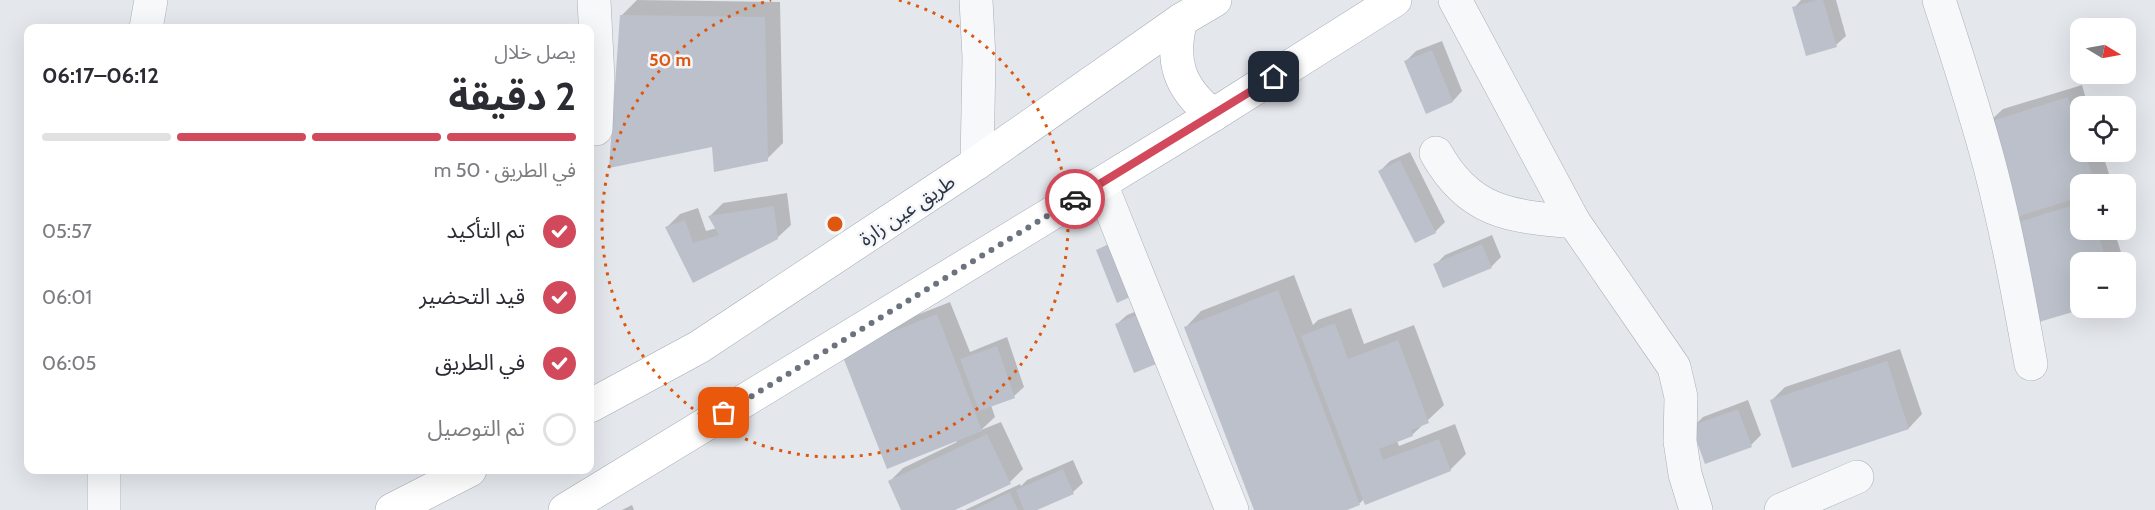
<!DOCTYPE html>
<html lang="ar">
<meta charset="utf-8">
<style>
:root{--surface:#fff;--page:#f2f2f3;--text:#2b2b33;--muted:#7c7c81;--line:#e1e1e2;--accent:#d1495b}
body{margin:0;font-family:Cabin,"Noto Sans Arabic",sans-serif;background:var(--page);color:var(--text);direction:rtl;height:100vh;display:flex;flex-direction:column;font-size:22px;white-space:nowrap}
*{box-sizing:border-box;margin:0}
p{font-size:20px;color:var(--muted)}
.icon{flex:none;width:33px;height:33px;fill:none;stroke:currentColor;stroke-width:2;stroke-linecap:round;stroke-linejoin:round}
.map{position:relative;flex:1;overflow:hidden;direction:ltr}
.side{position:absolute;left:24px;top:24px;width:570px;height:450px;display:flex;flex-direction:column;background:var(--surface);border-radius:12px;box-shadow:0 6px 24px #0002;direction:rtl}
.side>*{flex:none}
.needle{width:39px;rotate:100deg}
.buttons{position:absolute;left:2070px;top:18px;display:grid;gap:12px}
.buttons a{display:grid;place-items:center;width:66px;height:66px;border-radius:12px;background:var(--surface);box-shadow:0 6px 24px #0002;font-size:30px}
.pin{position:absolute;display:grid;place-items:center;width:51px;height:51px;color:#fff;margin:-26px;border-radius:12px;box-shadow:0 3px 9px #0006}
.courier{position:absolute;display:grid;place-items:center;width:60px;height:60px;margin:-30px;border:4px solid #d1495b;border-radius:50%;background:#fff;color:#222;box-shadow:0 2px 8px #0007}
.head em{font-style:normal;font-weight:700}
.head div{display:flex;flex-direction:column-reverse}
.head{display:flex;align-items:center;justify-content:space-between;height:102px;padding:0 18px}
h1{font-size:39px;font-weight:700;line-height:45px}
.bar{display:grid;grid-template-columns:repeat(4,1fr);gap:9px 6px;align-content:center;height:72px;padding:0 18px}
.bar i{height:8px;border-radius:4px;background:var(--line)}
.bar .current{background:var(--accent)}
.bar p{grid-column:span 4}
ol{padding:0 18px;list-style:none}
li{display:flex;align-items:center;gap:18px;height:66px}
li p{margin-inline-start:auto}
li .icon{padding:6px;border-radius:50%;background:var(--accent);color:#fff;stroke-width:4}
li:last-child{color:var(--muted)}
li i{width:33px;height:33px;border:3px solid var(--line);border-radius:50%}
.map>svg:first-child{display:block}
.shadow{fill:#0003}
.building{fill:#bbc0ca}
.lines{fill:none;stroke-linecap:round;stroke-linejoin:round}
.minor-casing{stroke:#a9aeb7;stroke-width:34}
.major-casing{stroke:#a3abb8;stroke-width:34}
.minor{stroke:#f7f8fa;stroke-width:33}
.major{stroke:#fff;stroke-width:33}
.done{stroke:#6c737f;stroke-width:6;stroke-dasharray:0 10.8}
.route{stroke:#d1495b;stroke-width:8}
.ring{fill:none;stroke:#df570f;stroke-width:3;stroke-dasharray:3 6}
.labels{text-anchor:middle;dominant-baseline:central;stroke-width:5;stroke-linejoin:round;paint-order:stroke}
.street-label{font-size:20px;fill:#2b3445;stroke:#f4f6f9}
.centre{fill:#df570f;stroke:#f4f6f9;stroke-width:3}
.ring-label{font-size:18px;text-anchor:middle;font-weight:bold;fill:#df570f;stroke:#f4f6f9;stroke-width:5;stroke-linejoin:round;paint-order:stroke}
</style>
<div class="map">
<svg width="2155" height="510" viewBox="0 0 2155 510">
<rect width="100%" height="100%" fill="#e4e7ec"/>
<g class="shadow">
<path d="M637,0L780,2L783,143L767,159L713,145L621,16Z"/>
<path d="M1801,0H1836L1846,36L1836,45L1794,8Z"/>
<path d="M1442,41L1462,91L1453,101L1406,61L1416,51Z"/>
<path d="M2082,85L2088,106H2080V152H2102L2110,177L2102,184H2080V230H2114L2124,262H2080V308H2082L2040,320L2011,225L2023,213L1989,122L2003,109Z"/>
<path d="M1410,152L1445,222L1435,232L1380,171L1390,161Z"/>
<path d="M787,193L791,225L777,238L694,281L667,227L680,214L698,208L706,231L717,228L710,216L723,203Z"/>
<path d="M1492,235L1501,257L1491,267L1435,265L1445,255Z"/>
<path d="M2126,266L2131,283L2126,289Z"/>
<path d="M1294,275L1313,325L1318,320L1351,308L1364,344L1414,325L1444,405L1412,435L1397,441L1399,446L1455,424L1466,454L1450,470L1364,499L1360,503L1343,510H1256L1186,327L1201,311Z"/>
<path d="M950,302L970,352L1007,337L1024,387L1014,396L991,405L995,417L981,430L1001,422L1023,469L1010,482L952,510H903L889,482L903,468L957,442L856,339Z"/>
<path d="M1152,305L1160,361L1117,324L1127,315Z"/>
<path d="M1900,349L1922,414L1909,428L1772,400L1785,387Z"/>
<path d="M1748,400L1761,435L1751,445L1693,427L1703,417Z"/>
<path d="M1073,460L1083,483L1073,492L1033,510H965L1020,484L1021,486L1027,480Z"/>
<path d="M632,505L634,510H622Z"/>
</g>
<g class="building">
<path d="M1817,0H1823L1837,47L1806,56L1792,7Z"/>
<path d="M620,15L765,17L768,161L714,172L712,147L609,168Z"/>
<path d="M1432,50L1453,102L1426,114L1404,61Z"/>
<path d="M2068,97L2080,137V152H2085L2095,184H2080V197L2016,217L1988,122Z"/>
<path d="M1400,160L1436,233L1415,243L1378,171Z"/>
<path d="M2080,203V230H2097L2107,262H2080V308H2086L2039,322L2009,225Z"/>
<path d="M774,206L778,239L693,283L665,227L685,220L693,243L719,235L708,216Z"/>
<path d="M1109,244L1130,297L1117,303L1096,250Z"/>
<path d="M1482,244L1492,268L1443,288L1433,264Z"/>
<path d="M1278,290L1360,505L1347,510H1254L1184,327Z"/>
<path d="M1142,313L1161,362L1134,373L1115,324Z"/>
<path d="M937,314L982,431L887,469L841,352Z"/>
<path d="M1335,323L1348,359L1398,340L1429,423L1411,430L1413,436L1379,449L1383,460L1439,439L1451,471L1365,505L1301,336Z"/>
<path d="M997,346L1015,398L979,411L960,359Z"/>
<path d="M1887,361L1909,429L1792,468L1770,400Z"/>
<path d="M1738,409L1752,447L1705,464L1691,426Z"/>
<path d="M987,434L1011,484L955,510H901L888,481Z"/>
<path d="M1063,469L1074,494L1037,510H1024L1016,490Z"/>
<path d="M1010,492L1018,510H973Z"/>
</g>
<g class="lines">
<defs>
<g id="minor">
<path d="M594,0L598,79L596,129"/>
<path d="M976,0L979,58L977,163"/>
<path d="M1455,0L1574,222L1674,367L1681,397L1680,441L1685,474L1696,510"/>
<path d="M1939,0C1957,55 1975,110 1990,167C2007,232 2019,298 2031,364"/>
<path d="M146,28L151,0"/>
<path d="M1436,153C1470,214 1511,216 1574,222"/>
<path d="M1101,184L1232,510"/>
<path d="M104,470V510"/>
<path d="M1781,510L1857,477"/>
</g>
<g id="major">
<path d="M1181,20C1170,61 1179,88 1213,115"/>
<path d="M590,406L699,347L977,163L1181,20L1215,0"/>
<path d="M392,510L470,470"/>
<path d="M565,510L1213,115L1395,0"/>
</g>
</defs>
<use href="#minor" class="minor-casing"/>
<use href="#major" class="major-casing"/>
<use href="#minor" class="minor"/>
<use href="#major" class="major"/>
</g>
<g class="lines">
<path class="done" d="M724,413L1075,199"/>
<path class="route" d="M1075,199L1274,77"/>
</g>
<path class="ring" d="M899 0A233 233 0 1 1 771 0"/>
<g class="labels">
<g class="street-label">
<text transform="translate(907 210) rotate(-34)">طريق عين زارة</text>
</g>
</g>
<circle cx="835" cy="224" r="9" class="centre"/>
<g class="ring-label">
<text x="670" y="66">50 m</text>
</g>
</svg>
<div class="buttons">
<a><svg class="needle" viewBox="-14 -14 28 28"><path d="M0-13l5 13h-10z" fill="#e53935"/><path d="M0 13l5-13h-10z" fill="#7c7c81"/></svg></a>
<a><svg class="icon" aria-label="locate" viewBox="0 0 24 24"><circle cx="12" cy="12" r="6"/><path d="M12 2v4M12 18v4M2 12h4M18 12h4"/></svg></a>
<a>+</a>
<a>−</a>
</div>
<div class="pin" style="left:724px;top:413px;background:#ea580c"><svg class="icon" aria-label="bag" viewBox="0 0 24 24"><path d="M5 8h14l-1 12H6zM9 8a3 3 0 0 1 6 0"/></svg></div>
<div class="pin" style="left:1274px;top:77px;background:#1f2937"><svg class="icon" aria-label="home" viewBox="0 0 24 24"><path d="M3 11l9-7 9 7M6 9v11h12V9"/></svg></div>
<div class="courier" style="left:1075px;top:199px"><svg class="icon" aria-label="car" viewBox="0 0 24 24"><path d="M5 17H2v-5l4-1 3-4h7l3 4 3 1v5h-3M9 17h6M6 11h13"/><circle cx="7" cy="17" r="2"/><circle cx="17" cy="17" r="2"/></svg></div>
<section class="side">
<div class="head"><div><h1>2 دقيقة</h1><p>يصل خلال</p></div><em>06:12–06:17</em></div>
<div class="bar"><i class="current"></i><i class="current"></i><i class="current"></i><i></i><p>في الطريق · 50 m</p></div>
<ol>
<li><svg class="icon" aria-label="check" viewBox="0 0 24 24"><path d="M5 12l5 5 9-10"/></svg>تم التأكيد<p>05:57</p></li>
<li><svg class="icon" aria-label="check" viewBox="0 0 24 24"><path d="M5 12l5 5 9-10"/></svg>قيد التحضير<p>06:01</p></li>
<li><svg class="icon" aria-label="check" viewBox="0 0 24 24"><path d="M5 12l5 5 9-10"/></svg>في الطريق<p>06:05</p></li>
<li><i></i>تم التوصيل</li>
</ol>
</section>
</div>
